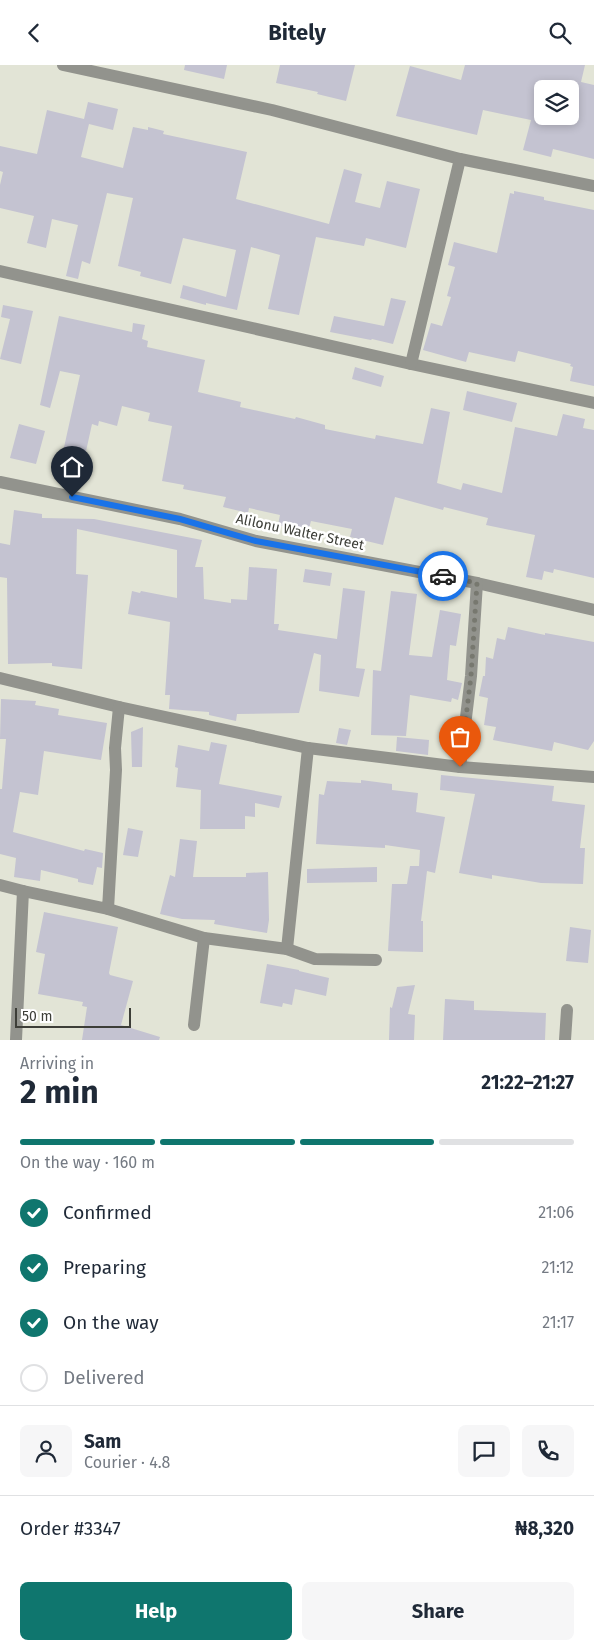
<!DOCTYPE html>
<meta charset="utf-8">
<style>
:root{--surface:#fff;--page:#f6f6f7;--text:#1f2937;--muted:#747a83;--line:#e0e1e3;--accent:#0f766e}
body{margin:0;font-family:"Fira Sans",sans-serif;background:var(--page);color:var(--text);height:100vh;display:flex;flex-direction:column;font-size:19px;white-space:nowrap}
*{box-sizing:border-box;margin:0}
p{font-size:16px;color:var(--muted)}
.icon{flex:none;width:28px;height:28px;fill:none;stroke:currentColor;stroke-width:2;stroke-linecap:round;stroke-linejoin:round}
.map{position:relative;height:975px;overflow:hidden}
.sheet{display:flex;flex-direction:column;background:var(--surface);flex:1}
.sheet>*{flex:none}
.tools{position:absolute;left:534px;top:15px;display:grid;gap:10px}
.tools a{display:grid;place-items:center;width:45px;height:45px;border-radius:8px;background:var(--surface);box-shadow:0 2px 8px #0003;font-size:25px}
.scale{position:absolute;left:15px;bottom:12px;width:116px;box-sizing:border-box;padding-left:5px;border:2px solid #3d3e38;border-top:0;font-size:14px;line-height:18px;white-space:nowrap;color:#3d3e38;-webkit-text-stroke:4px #fff;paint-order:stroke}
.pin{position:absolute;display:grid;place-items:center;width:42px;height:42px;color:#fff;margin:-51px -21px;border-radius:50% 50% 50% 0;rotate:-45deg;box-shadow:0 0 5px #0007}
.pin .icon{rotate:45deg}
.courier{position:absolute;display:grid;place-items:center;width:50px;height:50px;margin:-25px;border:4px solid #1a73e8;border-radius:50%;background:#fff;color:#222;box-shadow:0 1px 6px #0007}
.head em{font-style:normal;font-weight:700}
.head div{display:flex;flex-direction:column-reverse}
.head{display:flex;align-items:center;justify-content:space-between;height:85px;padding:0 20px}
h1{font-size:32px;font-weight:700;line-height:38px}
.bar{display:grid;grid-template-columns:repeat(4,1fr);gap:8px 5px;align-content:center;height:60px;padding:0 20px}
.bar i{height:6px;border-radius:4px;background:var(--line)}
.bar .active{background:var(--accent)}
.bar p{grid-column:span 4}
.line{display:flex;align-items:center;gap:12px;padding:0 20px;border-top:1px solid var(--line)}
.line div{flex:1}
.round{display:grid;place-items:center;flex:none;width:52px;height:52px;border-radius:8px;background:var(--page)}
ol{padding:0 20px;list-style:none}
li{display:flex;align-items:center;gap:15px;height:55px}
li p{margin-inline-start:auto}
li .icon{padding:5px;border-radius:50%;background:var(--accent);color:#fff;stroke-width:4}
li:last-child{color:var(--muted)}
li i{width:28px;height:28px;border:2px solid var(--line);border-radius:50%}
.cta{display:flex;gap:10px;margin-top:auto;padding:10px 20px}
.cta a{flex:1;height:58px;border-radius:8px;background:var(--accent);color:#fff;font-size:20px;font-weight:700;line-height:58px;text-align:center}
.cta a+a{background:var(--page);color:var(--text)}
header{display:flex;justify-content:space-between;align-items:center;height:65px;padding:0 20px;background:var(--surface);font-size:22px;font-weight:700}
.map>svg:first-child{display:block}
.building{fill:#c4c3d1;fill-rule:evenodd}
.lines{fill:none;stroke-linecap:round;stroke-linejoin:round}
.minor{stroke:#92938d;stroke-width:12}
.done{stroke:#77786f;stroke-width:5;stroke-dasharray:0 9}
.route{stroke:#1a73e8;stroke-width:6}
.labels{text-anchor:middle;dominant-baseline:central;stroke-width:5;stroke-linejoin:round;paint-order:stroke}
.street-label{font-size:14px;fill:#3d3e38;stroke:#fff}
</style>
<header><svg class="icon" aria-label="back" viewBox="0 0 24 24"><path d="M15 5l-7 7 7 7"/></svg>Bitely<svg class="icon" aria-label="search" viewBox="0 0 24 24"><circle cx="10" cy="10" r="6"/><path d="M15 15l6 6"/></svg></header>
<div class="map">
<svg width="594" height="975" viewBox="0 0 594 975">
<rect width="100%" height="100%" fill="#e2e4d6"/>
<g class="building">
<path d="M185,0H227L224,14L184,5Z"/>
<path d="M280,0H355L346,36L317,29L318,27L276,18Z"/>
<path d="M465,0H585L581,17L594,20V94L553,84L551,92L523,85L531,55L483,45L477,70L396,51L410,1L461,15ZM542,24H570V51H542Z"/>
<path d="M88,37L118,44L113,65L89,59L81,92L123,103L133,62L148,65V62L164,66L163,69L247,87L236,134L329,159L344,104L362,109L355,137L380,143L387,116L420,124L406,183L366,173L364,181L316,172L299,250L268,244L280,190L251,182L237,245L206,238V240L180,233L183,220L226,232L236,185L183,173L171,219L140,211L141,207L118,201L133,133L107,128L90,199L82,196L78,214L66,211L78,160L52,154L46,183L27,178L34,151L0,143V120L3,107L0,106V81L37,89L47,45L84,54Z"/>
<path d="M514,126L544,132V135L594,145V321L570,316L573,302L570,301L571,299L518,286L515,297L469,287L466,297L423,285L431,258L442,261L451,232L447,231L455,202L448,200L454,177L497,188L510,128L514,129Z"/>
<path d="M391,233L406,236L393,279L372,274L371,275L330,267L334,251L384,261Z"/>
<path d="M3,240L33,246L21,299L0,294L10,254L1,252Z"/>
<path d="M59,251L132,267L133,258L145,260L142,274L148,276L147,282L205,295L198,327L241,337L240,342L295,354L296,352L325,360V364L375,374L376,370L423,379L431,343L450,347L437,418L461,425L463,418L502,428L515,362L557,371L563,349L585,354L583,363L594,365V513L554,504L553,508L544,506L542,515L526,512L535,470L486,460L488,453L444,442L443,445L395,432L383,480L350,472L352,464L311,456L308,467L278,460L280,450L249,443L248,448L223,442L226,432L183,424L184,420L162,416L172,361L148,356L150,348L122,341L117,361L99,356L98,361L92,359L81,409L59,405L80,310L60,306L50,343L40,340Z"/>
<path d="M355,302L384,311L381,322L352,314Z"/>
<path d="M467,326L517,338L512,357L463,345Z"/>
<path d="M19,359L45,366L36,399L10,393Z"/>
<path d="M14,445L42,449V453L94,454L202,475L195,502H203L204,534L231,538V534L247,535L249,502L277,504L274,559H279L278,565L337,574L343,523L365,526L356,603L365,604L359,632L319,626L321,590L314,588L299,648L237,649L236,656L209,650V647L169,644L170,630H165L170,557L128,549L132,526L140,528L141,526L177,533V485L77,464L76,509L88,510L82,604L52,601V598L8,599L7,513L0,512V478L10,480Z"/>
<path d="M305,504L332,508L330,521L303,517Z"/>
<path d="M391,526L417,529L409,590L432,592L440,545L461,549L456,581L450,580L447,615L462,618L458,635L452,633L451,637L410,630L406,671L371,670L373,605L381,606Z"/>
<path d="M508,562L545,570V568L594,577V676L588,685L554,677L552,686L493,675L496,662L484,660L488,633L479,631L483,611H485L486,592L493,594L497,573L505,575Z"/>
<path d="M1,634L36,636L35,640L59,644L58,650L107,658L101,695L44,686L38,730L20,727L13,767L84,786L85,784L103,788L102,803L97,802L93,820L78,817V814L41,805L40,816L14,812L16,793L0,789V724H2L6,674H0Z"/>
<path d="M143,662L142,702H132L131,667Z"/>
<path d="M339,663L351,665L347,680L336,678Z"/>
<path d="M397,672L429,675L428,690L396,686Z"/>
<path d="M211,677L227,680L219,719L282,731L279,743L255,738V752L245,751V764H200L201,725L176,722L178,703L175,702L178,680L209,686Z"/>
<path d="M441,710L554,721L552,736L585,740L580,783H585L583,819L541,818L492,810V814L459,808L475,729L440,725Z"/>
<path d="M361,715L392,719V725L418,728L416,747L445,752L435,808L427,806L421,856H423V887L388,886L392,819H407L410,801H419L420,785L385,780V783L316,779L319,729L324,730L327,716L361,718Z"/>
<path d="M128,763L143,766L138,792L123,790Z"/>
<path d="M180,774L197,776L193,812H246V808L268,807L269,855L267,868L214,859L215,855L182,854L160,849L170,810L175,812Z"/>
<path d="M377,802V817L307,818V804Z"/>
<path d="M44,847L118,862L109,908L110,910L133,916L121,960L160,972L159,975H82L87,942L82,941L83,937L38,929L45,889L36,887Z"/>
<path d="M570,862L591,865L588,898L566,896Z"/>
<path d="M267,899L299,905V906L329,913L326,931L295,924L292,940L283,938L282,942L260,938Z"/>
<path d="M415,920L408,949L415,950L414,975H389L390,942L392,943L397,922Z"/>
<path d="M445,934L474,936V945L546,948L545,975H443Z"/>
</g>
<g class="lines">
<g class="minor">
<path d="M63,0L272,45L460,94L594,121"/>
<path d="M0,206L411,299L594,338"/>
<path d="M411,299L460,94"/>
<path d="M0,417L180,454L256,476L477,518L594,545"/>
<path d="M0,613L119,642L308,683L460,702L594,712"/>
<path d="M460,702L471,611L477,518"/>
<path d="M0,820L23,826"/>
<path d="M108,844L204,873L287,884L315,894L376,895"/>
<path d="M287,884L308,683"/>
<path d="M194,960L204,873"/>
<path d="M16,975L23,826L108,844L116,705L115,683L119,642"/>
<path d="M565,975L567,945"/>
</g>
</g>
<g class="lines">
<path class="done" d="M443,511L477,518L471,611L460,702"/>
<path class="route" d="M72,432L180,454L256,476L443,511"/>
</g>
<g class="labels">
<g class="street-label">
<text transform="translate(300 467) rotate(12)">Alilonu Walter Street</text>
</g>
</g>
</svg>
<div class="tools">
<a><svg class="icon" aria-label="layers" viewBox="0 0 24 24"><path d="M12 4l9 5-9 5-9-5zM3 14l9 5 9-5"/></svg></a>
</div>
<div class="scale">50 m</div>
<div class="pin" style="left:460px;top:702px;background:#ea580c"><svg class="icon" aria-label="bag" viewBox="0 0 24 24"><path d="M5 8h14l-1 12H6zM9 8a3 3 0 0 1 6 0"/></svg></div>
<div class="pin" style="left:72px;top:432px;background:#1f2937"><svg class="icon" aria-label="home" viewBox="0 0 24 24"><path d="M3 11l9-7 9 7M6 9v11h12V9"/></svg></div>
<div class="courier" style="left:443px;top:511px"><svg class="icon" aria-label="car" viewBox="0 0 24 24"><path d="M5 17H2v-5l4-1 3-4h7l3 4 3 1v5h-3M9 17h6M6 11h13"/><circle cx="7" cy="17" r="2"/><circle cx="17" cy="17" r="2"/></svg></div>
</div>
<section class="sheet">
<div class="head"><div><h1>2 min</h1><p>Arriving in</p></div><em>21:22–21:27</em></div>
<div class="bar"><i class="active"></i><i class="active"></i><i class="active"></i><i></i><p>On the way · 160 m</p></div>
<ol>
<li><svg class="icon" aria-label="check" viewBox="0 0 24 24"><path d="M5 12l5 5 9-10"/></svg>Confirmed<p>21:06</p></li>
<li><svg class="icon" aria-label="check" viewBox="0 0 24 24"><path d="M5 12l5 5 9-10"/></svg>Preparing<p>21:12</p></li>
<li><svg class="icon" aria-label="check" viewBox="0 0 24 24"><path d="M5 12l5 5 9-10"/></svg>On the way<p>21:17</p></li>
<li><i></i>Delivered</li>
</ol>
<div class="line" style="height:90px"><a class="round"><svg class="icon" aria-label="person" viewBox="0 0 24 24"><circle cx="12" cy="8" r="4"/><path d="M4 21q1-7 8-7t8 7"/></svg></a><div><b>Sam</b><p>Courier · 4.8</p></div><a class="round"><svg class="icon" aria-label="chat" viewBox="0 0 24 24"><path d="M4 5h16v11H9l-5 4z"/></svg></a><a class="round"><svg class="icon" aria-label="phone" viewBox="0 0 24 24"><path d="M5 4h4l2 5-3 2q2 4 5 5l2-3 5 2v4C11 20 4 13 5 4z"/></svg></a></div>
<div class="line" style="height:65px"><div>Order #3347</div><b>₦8,320</b></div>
<div class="cta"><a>Help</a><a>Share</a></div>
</section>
